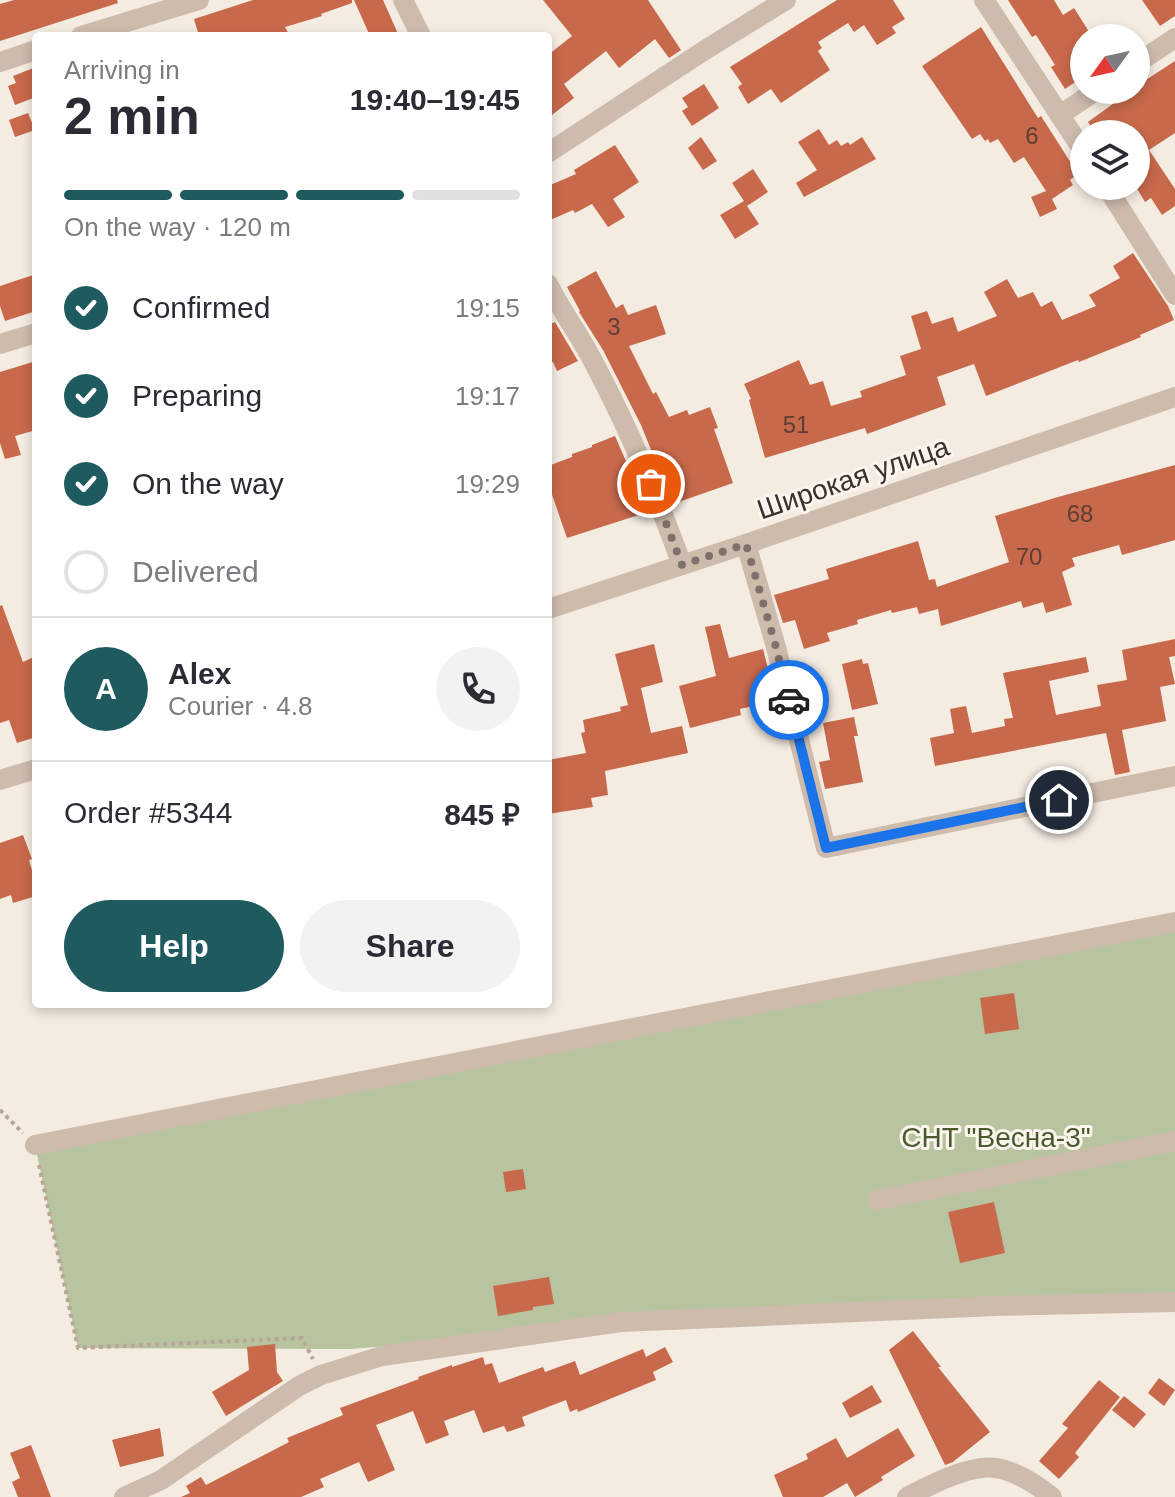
<!DOCTYPE html>
<meta charset="utf-8">
<style>
:root{--surface:#fff;--page:#f2f2f3;--text:#2b2b33;--muted:#7c7c81;--line:#e1e1e2;--accent:#1f5a5e}
body{margin:0;font-family:Arial,sans-serif;background:var(--page);color:var(--text);height:100vh;display:flex;flex-direction:column;font-size:30px;white-space:nowrap}
*{box-sizing:border-box;margin:0}
p{font-size:26px;color:var(--muted)}
.icon{flex:none;width:44px;height:44px;fill:none;stroke:currentColor;stroke-width:2;stroke-linecap:round;stroke-linejoin:round}
.map{position:relative;flex:1;overflow:hidden}
.drawer{position:absolute;left:32px;top:32px;width:520px;height:976px;display:flex;flex-direction:column;background:var(--surface);border-radius:8px;box-shadow:0 4px 12px #0003}
.drawer>*{flex:none}
.needle{width:52px;rotate:237deg}
.buttons{position:absolute;left:1070px;top:24px;display:grid;gap:16px}
.buttons a{display:grid;place-items:center;width:80px;height:80px;border-radius:50%;background:var(--surface);box-shadow:0 4px 12px #0003;font-size:40px}
.pin{position:absolute;display:grid;place-items:center;width:68px;height:68px;color:#fff;margin:-34px;border:4px solid #fff;border-radius:50%;box-shadow:0 2px 8px #0007}
.courier{position:absolute;display:grid;place-items:center;width:80px;height:80px;margin:-40px;border:6px solid #1a73e8;border-radius:50%;background:#fff;color:#222;box-shadow:0 2px 10px #0007}
.overview em{font-style:normal;font-weight:700}
.overview div{display:flex;flex-direction:column-reverse}
.overview{display:flex;align-items:center;justify-content:space-between;height:136px;padding:0 32px}
h1{font-size:52px;font-weight:700;line-height:60px}
.bar{display:grid;grid-template-columns:repeat(4,1fr);gap:12px 8px;align-content:center;height:96px;padding:0 32px}
.bar i{height:10px;border-radius:6px;background:var(--line)}
.bar .on{background:var(--accent)}
.bar p{grid-column:span 4}
.line{display:flex;align-items:center;gap:20px;padding:0 32px;border-top:2px solid var(--line)}
.line div{flex:1}
.round{display:grid;place-items:center;flex:none;width:84px;height:84px;border-radius:42px;background:var(--page)}
ol{padding:0 32px;list-style:none}
li{display:flex;align-items:center;gap:24px;height:88px}
li p{margin-inline-start:auto}
li .icon{padding:8px;border-radius:50%;background:var(--accent);color:#fff;stroke-width:4}
li:last-child{color:var(--muted)}
li i{width:44px;height:44px;border:4px solid var(--line);border-radius:50%}
.primary-button{display:flex;gap:16px;margin-top:auto;padding:16px 32px}
.primary-button a{flex:1;height:92px;border-radius:48px;background:var(--accent);color:#fff;font-size:32px;font-weight:700;line-height:92px;text-align:center}
.primary-button a+a{background:var(--page);color:var(--text)}
.map>svg:first-child{display:block}
.green{fill:#b8c4a0}
.building{fill:#c8694b}
.lines{fill:none;stroke-linecap:round;stroke-linejoin:round}
.path{stroke:#b9a596;stroke-width:4;stroke-dasharray:4 4;stroke-linecap:butt}
.minor{stroke:#cdbbac;stroke-width:20}
.done{stroke:#7c716b;stroke-width:8;stroke-dasharray:0 14.4}
.route{stroke:#1a73e8;stroke-width:10}
.labels{text-anchor:middle;dominant-baseline:central;stroke-width:6;stroke-linejoin:round;paint-order:stroke}
.number-label{font-size:24px;fill:#5e3e33}
.street-label{font-size:28px;fill:#3b302b;stroke:#fbf5ee}
.park-label{font-size:28px;fill:#4a5a2e;stroke:#fbf5ee}
</style>
<div class="map">
<svg width="1175" height="1497" viewBox="0 0 1175 1497">
<rect width="100%" height="100%" fill="#f4ebe1"/>
<path class="green" d="M1175,922V1306L621,1327L351,1349L78,1348L35,1145Z"/>
<g class="building">
<path d="M14,0H117L118,3L0,41V4Z"/>
<path d="M253,0H352V3L321,14L322,16L285,27L290,36H199L194,19Z"/>
<path d="M354,0H383L399,36H370Z"/>
<path d="M543,0H648L681,50L669,58L655,39L619,68L606,51L564,84L574,98L548,118V55L572,36Z"/>
<path d="M837,0H893L905,19L892,27L896,33L877,45L864,25L854,32L848,23L818,42L822,48L818,51L830,70L781,103L771,89L748,104L738,87L742,84L730,67Z"/>
<path d="M1008,0H1054L1063,15L1074,8L1093,38H1084V76L1065,89L1051,67L1055,65L1036,35L1032,37Z"/>
<path d="M1142,0H1175V16L1160,26Z"/>
<path d="M981,27L1038,118L1041,116L1078,174L1070,180L1073,185L1052,199L1057,209L1040,217L1031,197L1046,191L1024,157L1014,163L998,139L990,143L988,139L985,141L980,134L972,139L922,66Z"/>
<path d="M1175,61V133L1149,150L1175,189V206L1162,215L1151,198L1145,202L1136,187V134H1096L1088,122L1132,90H1136L1138,85Z"/>
<path d="M36,67V97L15,105L8,86L16,83L13,76Z"/>
<path d="M704,84L719,108L692,126L682,111L688,107L682,98Z"/>
<path d="M28,113L35,130L15,137L9,120Z"/>
<path d="M819,129L829,145L837,140L841,146L848,142L850,145L862,137L876,159L804,197L796,183L817,170L798,142Z"/>
<path d="M701,137L717,161L703,170L688,148Z"/>
<path d="M615,145L639,182L613,199L625,217L608,227L592,204L575,213L573,210L548,221V186L576,174L574,170Z"/>
<path d="M753,169L768,192L747,206L759,224L735,239L720,215L744,201L732,183Z"/>
<path d="M1133,253L1168,306L1174,320L1140,335L1141,337L1079,362L1078,360L986,396L974,364L937,377L946,405L867,434L865,428L765,458L749,400L751,399L744,384L799,360L810,385L823,381L831,406L862,397L860,391L906,375L900,356L921,349L911,316L927,311L932,324L953,317L958,332L997,316L984,292L1007,279L1018,298L1033,292L1041,307L1052,301L1062,320L1096,306L1089,295L1120,278L1113,266Z"/>
<path d="M596,271L616,308L623,304L628,315L656,305L666,334L629,346L653,394L656,392L669,417L687,410L689,415L710,407L718,428L714,429L733,483L673,504L641,425L603,350L579,312L580,311L567,287Z"/>
<path d="M36,274V311L5,321L0,306V286Z"/>
<path d="M555,322L578,361L557,371L553,362L548,364V325Z"/>
<path d="M36,361V430L15,436L21,455L5,459L0,443V372Z"/>
<path d="M615,436L648,512L567,538L548,483V466L572,457V454L592,447V445Z"/>
<path d="M1175,465V540L1122,555L1119,545L1072,558L1075,566L1062,572L1072,605L1046,613L1043,602L1023,608L1021,601L941,626L938,609L919,614L917,607L892,613L891,610L857,620L858,624L827,633L830,641L804,649L795,620L783,623L774,595L829,579L826,569L918,541L929,580L935,579L937,587L1009,562L995,516L1058,497Z"/>
<path d="M2,605L23,662L36,656V737L17,743L9,720L0,723V606Z"/>
<path d="M720,624L729,658L763,649L770,677L761,679L766,703L740,709L741,715L690,728L679,686L716,676L705,627Z"/>
<path d="M1175,639V656L1169,657L1175,684L1160,687L1166,721L1122,730L1130,772L1115,775L1106,733L935,766L930,738L954,733L950,709L966,706L972,733L1005,726L1004,719L1013,718L1003,673L1086,657L1089,672L1049,681L1056,715L1101,706L1097,685L1127,680L1122,650Z"/>
<path d="M654,644L663,682L641,688L651,733L682,726L688,753L605,771L608,795L591,798L593,807L548,814V760L586,753L581,733L585,732L583,720L621,711L620,707L628,705L615,654Z"/>
<path d="M862,659L863,664L868,663L878,704L852,710L842,664Z"/>
<path d="M854,717L858,736H854L863,782L825,789L819,762L830,760L823,723Z"/>
<path d="M23,835L32,859L29,860L36,884V896L13,903L11,895L0,899V843Z"/>
<path d="M1014,993L1019,1029L985,1034L980,998Z"/>
<path d="M523,1169L526,1189L506,1192L503,1172Z"/>
<path d="M994,1202L1005,1253L960,1263L948,1212Z"/>
<path d="M549,1277L554,1304L533,1307V1310L498,1316L493,1286Z"/>
<path d="M913,1331L941,1367H938L990,1432L953,1462L945,1465L889,1350Z"/>
<path d="M275,1344L277,1372L283,1381L226,1416L212,1392L249,1370L247,1347Z"/>
<path d="M665,1347L673,1362L653,1372L656,1380L578,1412L577,1409L570,1412L566,1400L522,1417L525,1426L507,1432L504,1426L483,1433L474,1410L444,1421L449,1435L426,1444L413,1411L376,1425L395,1470L368,1482L359,1462L320,1479L324,1487L301,1497H181L190,1493L186,1486L201,1477L206,1485L289,1442L287,1438L343,1415L340,1408L419,1379L418,1377L452,1365V1367L483,1357L485,1365L492,1363L499,1383L543,1367L545,1372L575,1361L580,1375L643,1349L646,1357Z"/>
<path d="M1159,1378L1175,1390L1164,1406L1148,1393Z"/>
<path d="M1099,1380L1120,1397L1075,1453L1079,1457L1059,1479L1039,1461L1068,1428L1062,1424Z"/>
<path d="M872,1385L882,1402L850,1418L842,1403Z"/>
<path d="M1124,1396L1146,1414L1134,1428L1112,1410Z"/>
<path d="M160,1428L164,1456L120,1467L112,1440Z"/>
<path d="M898,1428L915,1456L881,1477L883,1480L855,1497L847,1483L823,1497H783L774,1475L808,1459L806,1454L836,1438L847,1458Z"/>
<path d="M31,1445L51,1497H18L12,1482L20,1478L10,1453Z"/>
</g>
<g class="lines">
<g class="path">
<path d="M0,1110L23,1133"/>
<path d="M39,1165L78,1348L302,1338L313,1359"/>
</g>
<g class="minor">
<path d="M403,0L421,36"/>
<path d="M984,0L1084,152"/>
<path d="M81,36L199,0"/>
<path d="M0,62L36,50"/>
<path d="M1136,64L1175,38"/>
<path d="M1060,115L1097,90"/>
<path d="M548,153L705,50L786,0"/>
<path d="M1106,186L1175,295"/>
<path d="M548,284C562,312 581,337 595,365C629,429 657,496 682,565"/>
<path d="M0,344L36,333"/>
<path d="M746,544L776,647L826,848L1175,776"/>
<path d="M548,609L746,544L1175,397"/>
<path d="M0,780L36,769"/>
<path d="M35,1145L1175,922"/>
<path d="M877,1200L1175,1141"/>
<path d="M124,1497L161,1480L299,1386L321,1375L382,1356L621,1322L996,1306L1175,1302"/>
<path d="M907,1497C930,1485 970,1464 996,1468C1016,1471 1037,1485 1052,1497"/>
</g>
</g>
<g class="lines">
<path class="done" d="M651,484L682,565L746,544L776,647L789,700"/>
<path class="route" d="M789,700L826,848L1059,800"/>
</g>
<g class="labels">
<g class="number-label">
<text x="1032" y="135">6</text>
<text x="614" y="326">3</text>
<text x="796" y="424">51</text>
<text x="1080" y="513">68</text>
<text x="1029" y="556">70</text>
</g>
<g class="street-label">
<text transform="translate(853 478) rotate(-19)">Широкая улица</text>
</g>
<g class="park-label">
<text x="996" y="1137">СНТ "Весна-3"</text>
</g>
</g>
</svg>
<div class="buttons">
<a><svg class="needle" viewBox="-14 -14 28 28"><path d="M0-13l5 13h-10z" fill="#e53935"/><path d="M0 13l5-13h-10z" fill="#7c7c81"/></svg></a>
<a><svg class="icon" aria-label="layers" viewBox="0 0 24 24"><path d="M12 4l9 5-9 5-9-5zM3 14l9 5 9-5"/></svg></a>
</div>
<div class="pin" style="left:651px;top:484px;background:#ea580c"><svg class="icon" aria-label="bag" viewBox="0 0 24 24"><path d="M5 8h14l-1 12H6zM9 8a3 3 0 0 1 6 0"/></svg></div>
<div class="pin" style="left:1059px;top:800px;background:#1f2937"><svg class="icon" aria-label="home" viewBox="0 0 24 24"><path d="M3 11l9-7 9 7M6 9v11h12V9"/></svg></div>
<div class="courier" style="left:789px;top:700px"><svg class="icon" aria-label="car" viewBox="0 0 24 24"><path d="M5 17H2v-5l4-1 3-4h7l3 4 3 1v5h-3M9 17h6M6 11h13"/><circle cx="7" cy="17" r="2"/><circle cx="17" cy="17" r="2"/></svg></div>
<section class="drawer">
<div class="overview"><div><h1>2 min</h1><p>Arriving in</p></div><em>19:40–19:45</em></div>
<div class="bar"><i class="on"></i><i class="on"></i><i class="on"></i><i></i><p>On the way · 120 m</p></div>
<ol>
<li><svg class="icon" aria-label="check" viewBox="0 0 24 24"><path d="M5 12l5 5 9-10"/></svg>Confirmed<p>19:15</p></li>
<li><svg class="icon" aria-label="check" viewBox="0 0 24 24"><path d="M5 12l5 5 9-10"/></svg>Preparing<p>19:17</p></li>
<li><svg class="icon" aria-label="check" viewBox="0 0 24 24"><path d="M5 12l5 5 9-10"/></svg>On the way<p>19:29</p></li>
<li><i></i>Delivered</li>
</ol>
<div class="line" style="height:144px"><b class="round" style="background:var(--accent);color:#fff">A</b><div><b>Alex</b><p>Courier · 4.8</p></div><a class="round"><svg class="icon" aria-label="phone" viewBox="0 0 24 24"><path d="M5 4h4l2 5-3 2q2 4 5 5l2-3 5 2v4C11 20 4 13 5 4z"/></svg></a></div>
<div class="line" style="height:104px"><div>Order #5344</div><b>845 ₽</b></div>
<div class="primary-button"><a>Help</a><a>Share</a></div>
</section>
</div>
